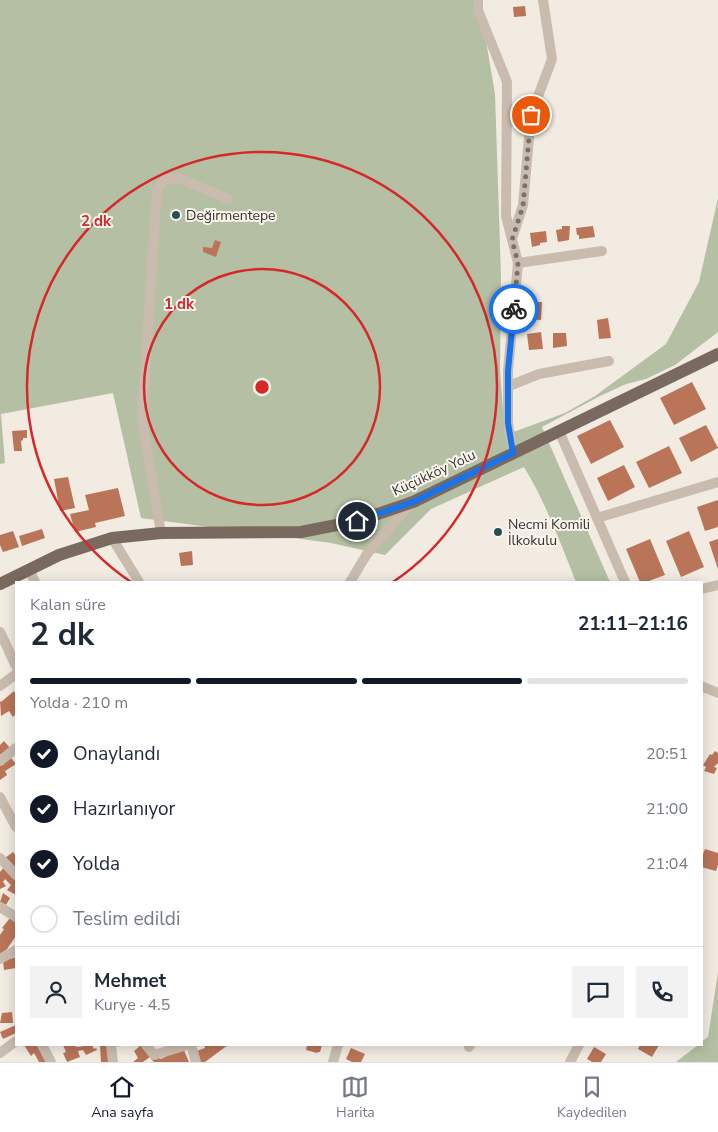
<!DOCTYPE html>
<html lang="tr">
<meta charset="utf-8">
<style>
:root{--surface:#fff;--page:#f2f2f3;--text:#1f2937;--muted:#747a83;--line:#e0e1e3;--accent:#111827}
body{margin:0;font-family:"Nunito Sans",sans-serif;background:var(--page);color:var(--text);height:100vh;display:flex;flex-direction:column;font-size:19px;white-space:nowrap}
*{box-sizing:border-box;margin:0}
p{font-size:16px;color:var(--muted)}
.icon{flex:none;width:28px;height:28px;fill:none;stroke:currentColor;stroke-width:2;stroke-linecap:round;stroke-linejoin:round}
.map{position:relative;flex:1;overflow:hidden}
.details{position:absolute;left:15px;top:581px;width:688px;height:465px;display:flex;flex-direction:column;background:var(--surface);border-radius:0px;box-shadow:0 2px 12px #0003}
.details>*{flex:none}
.pin{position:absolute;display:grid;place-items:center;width:42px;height:42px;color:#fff;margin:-21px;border:2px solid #fff;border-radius:50%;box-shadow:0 1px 5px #0007}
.courier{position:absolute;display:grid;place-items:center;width:50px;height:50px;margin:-25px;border:4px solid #1a73e8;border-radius:50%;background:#fff;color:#222;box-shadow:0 1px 6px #0007}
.summary em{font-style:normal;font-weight:700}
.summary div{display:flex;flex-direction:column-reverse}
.summary{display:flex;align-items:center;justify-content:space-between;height:85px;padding:0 15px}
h1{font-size:32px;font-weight:700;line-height:38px}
.bar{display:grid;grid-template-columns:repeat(4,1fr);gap:8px 5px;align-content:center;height:60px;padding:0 15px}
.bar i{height:6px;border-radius:4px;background:var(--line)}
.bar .current{background:var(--accent)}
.bar p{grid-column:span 4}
.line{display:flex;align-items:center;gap:12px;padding:0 15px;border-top:1px solid var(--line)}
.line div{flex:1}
.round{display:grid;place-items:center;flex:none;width:52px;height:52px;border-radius:0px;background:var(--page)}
ol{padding:0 15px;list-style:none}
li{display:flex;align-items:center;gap:15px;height:55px}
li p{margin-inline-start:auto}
li .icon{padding:5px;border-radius:50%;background:var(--accent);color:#fff;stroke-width:4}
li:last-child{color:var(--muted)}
li i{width:28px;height:28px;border:2px solid var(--line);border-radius:50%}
.tab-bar{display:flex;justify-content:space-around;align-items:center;height:70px;border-top:1px solid var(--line);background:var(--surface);font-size:14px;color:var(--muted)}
.tab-bar a{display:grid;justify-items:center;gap:2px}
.tab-bar .current{color:var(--accent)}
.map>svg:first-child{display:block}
.green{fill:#b5bfa3}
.building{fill:#ba7558}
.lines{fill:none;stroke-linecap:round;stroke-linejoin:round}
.minor{stroke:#c9bcaf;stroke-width:10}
.major{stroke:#79695f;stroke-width:12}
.done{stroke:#79726c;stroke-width:5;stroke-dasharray:0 9}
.route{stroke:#1a73e8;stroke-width:6}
.ring{fill:none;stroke:#d62828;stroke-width:2.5}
.poi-dot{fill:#265056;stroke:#f9f5ee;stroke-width:2}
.labels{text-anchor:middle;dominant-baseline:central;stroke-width:4;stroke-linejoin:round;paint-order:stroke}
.poi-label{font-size:14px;fill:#38312c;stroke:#f9f5ee;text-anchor:start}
.street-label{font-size:14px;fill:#38312c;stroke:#f9f5ee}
.centre{fill:#d62828;stroke:#f9f5ee;stroke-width:2.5}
.ring-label{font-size:15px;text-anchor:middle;font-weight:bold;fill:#d62828;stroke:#f9f5ee;stroke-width:4;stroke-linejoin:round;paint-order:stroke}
</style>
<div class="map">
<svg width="718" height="1062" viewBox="0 0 718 1062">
<rect width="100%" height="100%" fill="#f1ebe2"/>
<g class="green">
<path d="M0,0H475L483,23L495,94L501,276L500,370L505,435L565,413L595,396L666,344L699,282L718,198V177V332L675,365L646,379L626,384L600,396L542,427L610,582H576C561,544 546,503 524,467L431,509L385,555L331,543L141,518L113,393L1,414L5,463L0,464Z"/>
<path d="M718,972V1062H676L698,1045H701V1042L708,1037Z"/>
</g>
<g class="building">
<path d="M525,6L526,16L514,17L513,7Z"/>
<path d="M562,226H570L569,240L558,242L556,230L562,229Z"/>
<path d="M593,226L595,237L579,239V235H577L576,228Z"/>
<path d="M546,231L547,242L540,243V245L532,247L530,233Z"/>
<path d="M215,240L221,242L216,257L203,252V247L212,248Z"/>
<path d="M528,302H542L541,320L527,319Z"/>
<path d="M608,318L611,338L599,339L597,320Z"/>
<path d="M541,332L543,349L529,350L527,334Z"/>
<path d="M553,333H566L567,346L553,348Z"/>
<path d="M692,382L706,409L674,425L660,398Z"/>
<path d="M610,420L624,447L591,464L577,436Z"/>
<path d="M706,425L718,448L691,462L679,438Z"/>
<path d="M27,430V438H23V440L21,441L22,451H14L12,431Z"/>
<path d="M669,446L682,473L649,488L636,462Z"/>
<path d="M624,465L635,487L608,501L597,478Z"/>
<path d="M68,477L75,508L60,511L54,479Z"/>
<path d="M118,488L125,516L95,523L96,527L75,532L70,514L89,510L85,495Z"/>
<path d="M718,500V527L705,531L697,507Z"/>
<path d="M42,529L45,538L22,546L19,536Z"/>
<path d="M13,531L19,547L3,552L0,545V535Z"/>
<path d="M689,531L704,567L681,577L666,541Z"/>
<path d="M650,539L665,575L646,582H640L626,549Z"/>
<path d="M718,539V569L709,542Z"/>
<path d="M192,551L193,565L181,566L179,553Z"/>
<path d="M14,691L16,695V714L13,717L9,711L1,716L0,701L1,702Z"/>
<path d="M4,741L10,748L0,756V745Z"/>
<path d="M715,751L718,753V763L714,767L717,768L714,774L704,771L706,767L703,765L710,754L712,755Z"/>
<path d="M11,758L16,764L5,771L7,775L0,780V763Z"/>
<path d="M705,849L718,853V865L716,871L701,867V859Z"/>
<path d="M13,852L15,855L16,854V870L5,858Z"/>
<path d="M5,866L16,879V895L7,890L11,885L5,879L3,882L6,886L0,889V872Z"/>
<path d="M3,893L10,898L6,905L0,902Z"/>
<path d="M10,918L16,922V936L7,949L0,954V935L4,929L2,928Z"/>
<path d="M16,957V968L4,970L3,961Z"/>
<path d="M12,1012L13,1023H0L2,1013Z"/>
<path d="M16,1025V1033L3,1039L0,1032Z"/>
<path d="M24,1045H39L47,1062H39L34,1053L31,1056Z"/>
<path d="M63,1045H75L76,1047L92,1045L94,1049L96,1048L97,1050L86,1055L83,1050L78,1051L80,1057L67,1062L63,1053L66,1052Z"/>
<path d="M100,1045H108L110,1062H101Z"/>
<path d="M141,1045L150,1057L143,1062H133L138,1058L134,1051Z"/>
<path d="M204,1045H228L205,1062H196L194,1052L205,1048Z"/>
<path d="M307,1045H322L320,1052H318L317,1053L306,1050Z"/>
<path d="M640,1045H659L652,1057L638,1049Z"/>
<path d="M594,1047L606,1054L601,1062H592L587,1059Z"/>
<path d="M183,1048L189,1062H154L151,1059L157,1056L161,1059Z"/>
<path d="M351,1048L365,1054L361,1062H352L346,1059Z"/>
</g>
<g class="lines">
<g class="minor">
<path d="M478,0V10L507,82L506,216L518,263L508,371V423L513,453"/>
<path d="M512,239L523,205L531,115L552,59L543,0"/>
<path d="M518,263L602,251"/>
<path d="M509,386L539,374L609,361"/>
<path d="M559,431L625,582"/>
<path d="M597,518L718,482"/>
<path d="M161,533L142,419L157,189L165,179L179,178L228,199"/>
<path d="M112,538L139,582"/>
<path d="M29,569L35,582"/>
<path d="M350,582L367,554L412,502"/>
<path d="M701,589L718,585"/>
<path d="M0,632L16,666"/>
<path d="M0,686L16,674"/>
<path d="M701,686L718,693"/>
<path d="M0,761L16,748"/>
<path d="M0,797L16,827"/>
<path d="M0,858L16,875"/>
<path d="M0,907L16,917"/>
<path d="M0,959L16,950"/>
<path d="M42,1045L51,1062"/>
<path d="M111,1045L113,1062"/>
<path d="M146,1045L154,1055L187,1045"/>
<path d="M191,1045L196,1062"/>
<path d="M469,1047L470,1045"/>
<path d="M0,1053L16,1041"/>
<path d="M333,1062L338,1045"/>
<path d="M570,1062L579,1045"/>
</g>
<path class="major" d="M0,584L59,555L112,538L161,533L301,532L357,521L413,502L718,354"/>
</g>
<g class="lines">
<path class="done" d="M514,309L518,263L512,240L523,206L531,115"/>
<path class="route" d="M357,521L413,502L513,453L508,423V371L514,309"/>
</g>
<g class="ring">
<circle cx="262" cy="387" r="118"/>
<path d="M131 582A235 235 0 1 1 393 582"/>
</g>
<g class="poi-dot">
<circle cx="176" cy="215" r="5"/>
<circle cx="498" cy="532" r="5"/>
</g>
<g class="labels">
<g class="poi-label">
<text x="186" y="215">Değirmentepe</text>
<text x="508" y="524">Necmi Komili<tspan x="508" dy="16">İlkokulu</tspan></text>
</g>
<g class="street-label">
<text transform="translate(434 473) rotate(-25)">Küçükköy Yolu</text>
</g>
</g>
<circle cx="262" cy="387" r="8" class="centre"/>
<g class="ring-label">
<text x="96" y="226">2 dk</text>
<text x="179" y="309">1 dk</text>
</g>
</svg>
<div class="pin" style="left:531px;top:115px;background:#ea580c"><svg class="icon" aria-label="bag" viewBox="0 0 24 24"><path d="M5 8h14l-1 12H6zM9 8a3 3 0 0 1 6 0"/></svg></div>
<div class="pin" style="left:357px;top:521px;background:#1f2937"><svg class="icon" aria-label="home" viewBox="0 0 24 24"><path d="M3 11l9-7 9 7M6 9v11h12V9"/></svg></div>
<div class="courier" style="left:514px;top:309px"><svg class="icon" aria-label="bike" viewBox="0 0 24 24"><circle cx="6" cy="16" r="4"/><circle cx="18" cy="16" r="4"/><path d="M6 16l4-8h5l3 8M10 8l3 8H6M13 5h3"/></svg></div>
<section class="details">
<div class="summary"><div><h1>2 dk</h1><p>Kalan süre</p></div><em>21:11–21:16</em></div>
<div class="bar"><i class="current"></i><i class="current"></i><i class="current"></i><i></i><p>Yolda · 210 m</p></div>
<ol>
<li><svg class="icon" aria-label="check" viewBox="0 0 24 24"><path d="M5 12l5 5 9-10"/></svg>Onaylandı<p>20:51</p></li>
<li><svg class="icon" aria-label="check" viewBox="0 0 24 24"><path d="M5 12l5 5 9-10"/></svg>Hazırlanıyor<p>21:00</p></li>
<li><svg class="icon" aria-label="check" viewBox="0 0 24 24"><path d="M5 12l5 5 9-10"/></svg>Yolda<p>21:04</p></li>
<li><i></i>Teslim edildi</li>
</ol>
<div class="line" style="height:90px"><a class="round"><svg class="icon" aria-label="person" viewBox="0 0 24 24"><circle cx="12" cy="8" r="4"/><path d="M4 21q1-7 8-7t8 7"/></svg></a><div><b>Mehmet</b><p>Kurye · 4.5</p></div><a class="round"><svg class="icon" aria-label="chat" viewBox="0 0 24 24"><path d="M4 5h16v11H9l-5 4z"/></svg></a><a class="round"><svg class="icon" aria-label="phone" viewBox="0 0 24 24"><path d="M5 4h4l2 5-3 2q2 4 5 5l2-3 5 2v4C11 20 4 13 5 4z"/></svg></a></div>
</section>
</div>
<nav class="tab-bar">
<a class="current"><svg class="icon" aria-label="home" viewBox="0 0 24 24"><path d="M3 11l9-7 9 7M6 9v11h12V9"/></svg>Ana sayfa</a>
<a><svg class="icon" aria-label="map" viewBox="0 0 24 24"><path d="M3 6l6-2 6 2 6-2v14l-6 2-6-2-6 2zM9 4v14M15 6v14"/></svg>Harita</a>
<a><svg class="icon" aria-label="saved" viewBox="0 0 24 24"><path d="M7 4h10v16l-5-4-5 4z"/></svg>Kaydedilen</a>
</nav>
